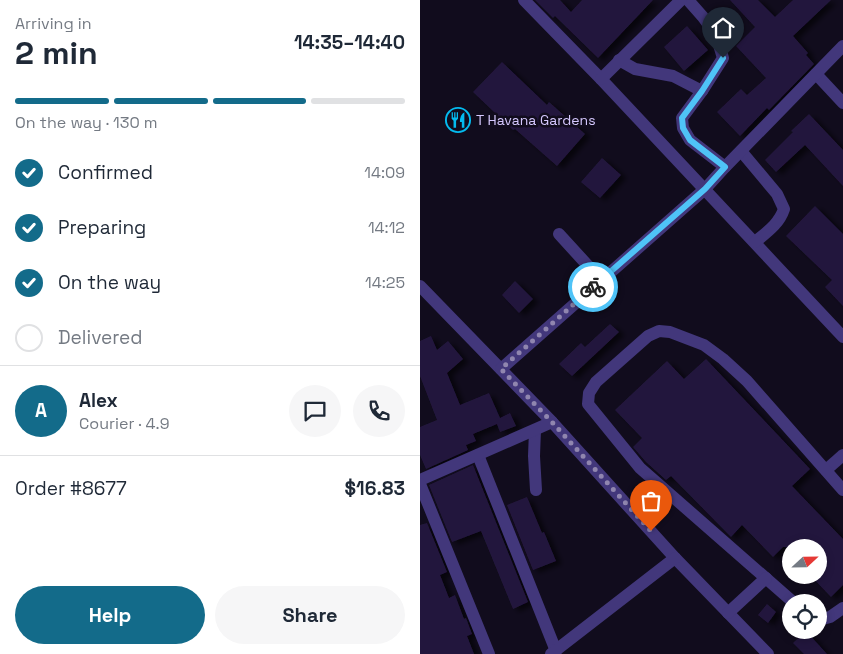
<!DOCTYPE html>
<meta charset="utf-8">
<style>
:root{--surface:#fff;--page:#f6f6f7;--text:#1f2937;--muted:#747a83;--line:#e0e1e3;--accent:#136b8a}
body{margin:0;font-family:"Space Grotesk",sans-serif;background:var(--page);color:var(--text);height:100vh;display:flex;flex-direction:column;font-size:19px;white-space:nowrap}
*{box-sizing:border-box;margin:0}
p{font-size:16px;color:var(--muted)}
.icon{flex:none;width:28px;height:28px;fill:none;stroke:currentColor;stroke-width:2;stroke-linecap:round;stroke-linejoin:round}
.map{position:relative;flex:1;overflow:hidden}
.panel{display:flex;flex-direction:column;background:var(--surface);width:420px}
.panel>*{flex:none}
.needle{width:32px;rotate:68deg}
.fabs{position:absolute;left:362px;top:539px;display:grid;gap:10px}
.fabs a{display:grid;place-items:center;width:45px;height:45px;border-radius:50%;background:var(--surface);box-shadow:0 2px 8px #0003;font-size:25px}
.pin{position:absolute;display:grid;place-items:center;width:42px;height:42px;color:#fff;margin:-51px -21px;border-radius:50% 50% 50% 0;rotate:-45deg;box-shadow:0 0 5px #0007}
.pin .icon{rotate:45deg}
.courier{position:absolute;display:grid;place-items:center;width:50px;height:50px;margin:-25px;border:4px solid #4fc3f7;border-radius:50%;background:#fff;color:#222;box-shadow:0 1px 6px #0007}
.head em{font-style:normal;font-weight:700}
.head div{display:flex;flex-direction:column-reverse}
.head{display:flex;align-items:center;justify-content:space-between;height:85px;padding:0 15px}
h1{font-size:32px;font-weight:700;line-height:38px}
.bar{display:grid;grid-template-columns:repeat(4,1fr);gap:8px 5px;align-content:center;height:60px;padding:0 15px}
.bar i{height:6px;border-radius:4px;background:var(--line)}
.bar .current{background:var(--accent)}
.bar p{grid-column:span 4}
.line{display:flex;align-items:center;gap:12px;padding:0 15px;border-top:1px solid var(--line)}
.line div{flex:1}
.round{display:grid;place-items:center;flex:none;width:52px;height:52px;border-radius:26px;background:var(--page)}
ol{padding:0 15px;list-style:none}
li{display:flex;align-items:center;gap:15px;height:55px}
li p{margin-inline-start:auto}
li .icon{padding:5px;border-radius:50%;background:var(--accent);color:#fff;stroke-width:4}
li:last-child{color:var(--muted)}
li i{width:28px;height:28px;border:2px solid var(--line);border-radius:50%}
.action{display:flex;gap:10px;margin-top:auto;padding:10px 15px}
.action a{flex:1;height:58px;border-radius:30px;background:var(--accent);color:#fff;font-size:20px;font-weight:700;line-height:58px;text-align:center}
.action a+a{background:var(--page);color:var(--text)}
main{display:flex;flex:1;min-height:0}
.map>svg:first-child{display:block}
.building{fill:#24183d;filter:url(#shadow)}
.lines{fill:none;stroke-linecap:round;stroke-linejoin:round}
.minor{stroke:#42377b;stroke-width:12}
.done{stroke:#9086af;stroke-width:5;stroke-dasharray:0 9}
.route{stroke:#4fc3f7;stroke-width:6}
.labels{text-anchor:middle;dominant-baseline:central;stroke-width:5;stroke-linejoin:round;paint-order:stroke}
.poi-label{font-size:14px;fill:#d5c8fe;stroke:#110c1d;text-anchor:start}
</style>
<main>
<section class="panel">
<div class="head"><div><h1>2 min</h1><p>Arriving in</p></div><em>14:35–14:40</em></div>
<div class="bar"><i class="current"></i><i class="current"></i><i class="current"></i><i></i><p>On the way · 130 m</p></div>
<ol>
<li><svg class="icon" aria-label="check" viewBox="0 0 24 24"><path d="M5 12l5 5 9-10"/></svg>Confirmed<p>14:09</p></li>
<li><svg class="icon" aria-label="check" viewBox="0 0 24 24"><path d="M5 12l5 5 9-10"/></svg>Preparing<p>14:12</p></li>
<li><svg class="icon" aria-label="check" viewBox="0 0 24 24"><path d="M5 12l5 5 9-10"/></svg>On the way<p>14:25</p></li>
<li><i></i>Delivered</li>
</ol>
<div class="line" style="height:90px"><b class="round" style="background:var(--accent);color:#fff">A</b><div><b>Alex</b><p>Courier · 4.9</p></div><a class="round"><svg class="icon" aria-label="chat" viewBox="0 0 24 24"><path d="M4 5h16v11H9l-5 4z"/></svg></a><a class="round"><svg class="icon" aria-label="phone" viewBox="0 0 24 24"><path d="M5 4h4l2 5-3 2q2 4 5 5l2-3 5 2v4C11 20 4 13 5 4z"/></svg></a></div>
<div class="line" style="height:65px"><div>Order #8677</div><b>$16.83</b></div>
<div class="action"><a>Help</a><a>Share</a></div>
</section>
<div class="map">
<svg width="423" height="654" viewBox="0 0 423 654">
<defs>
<filter id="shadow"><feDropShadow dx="5.5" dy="3" stdDeviation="2.5" flood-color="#0009"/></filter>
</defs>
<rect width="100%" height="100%" fill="#110c1d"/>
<g class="building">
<path d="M115,0H140L151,12L162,0H233L178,58L135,16L133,18Z"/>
<path d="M310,0H338L355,17L373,0H411L373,36L388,53L386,55L394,64L349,110L347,108L320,136L297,112L321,89L327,95L346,78L316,46L335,27Z"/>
<path d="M267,26L288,50L264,71L244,47Z"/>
<path d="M82,62L127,105L129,102L165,134L137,166L95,129L93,130L53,92Z"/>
<path d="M389,114L423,150V186L385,145L356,172L345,160L373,132L371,131Z"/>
<path d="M182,158L201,175L180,198L161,182Z"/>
<path d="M395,206L423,234V306L405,287L412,280L366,236Z"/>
<path d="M95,281L113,299L99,313L82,295Z"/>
<path d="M190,324L199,332L152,376L139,364L161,343L165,347Z"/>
<path d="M11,336L17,350L28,341L43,359L27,373L40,405L69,393L80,418L90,413L96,426L80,432L77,424L53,434L56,441L46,445L48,450L6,469L0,455V427L17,420L0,376V341Z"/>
<path d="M286,359L390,469L372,486L423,539V585L411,597L390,575H399V548L363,547L353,557L322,525L311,537L251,476L246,480L226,462L213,447L222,438L195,410L247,361L264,379Z"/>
<path d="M53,465L108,602L93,609L61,531L32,542L9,485Z"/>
<path d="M107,497L122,533L124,532L136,561L113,570L87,505Z"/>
<path d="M7,523L27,572L20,575L29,598L35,595L44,619L46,618L52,634L47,636L54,654H0V525Z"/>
<path d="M347,604L356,612L348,623L338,615Z"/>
<path d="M386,631L407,654H384L373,643Z"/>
</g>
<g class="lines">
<g class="minor">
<path d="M104,0L181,79L423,337"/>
<path d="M268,0L283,17L296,35L303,58L282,91L262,118L263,128L270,140L305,167"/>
<path d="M199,60L215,69L253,76L282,91"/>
<path d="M396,74L423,103"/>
<path d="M181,79L261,0"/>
<path d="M321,151L357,194L364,209C359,224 347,232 335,242"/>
<path d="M139,234L181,280"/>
<path d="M0,286L132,422L255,558L348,654"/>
<path d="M81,369L285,189L305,167L423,46"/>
<path d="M115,430L114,456L116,490"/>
<path d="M58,455L136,651"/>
<path d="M406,470L423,455"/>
<path d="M0,480L132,422"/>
<path d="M0,484L69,654"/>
<path d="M373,602L220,468L168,404L169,393L176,382L228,336L239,331L250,332L284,345L303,359L327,381L423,490"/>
<path d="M308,613L346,578"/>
<path d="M399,620L410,617L423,608"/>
<path d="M131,654L255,558"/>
</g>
</g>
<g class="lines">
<path class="done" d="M173,287L81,369L132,422L231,531"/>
<path class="route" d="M173,287L285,189L305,167L270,140L263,128L262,118L282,91L303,58"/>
</g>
<defs>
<symbol id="restaurant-ring" viewBox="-11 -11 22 22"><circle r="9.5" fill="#110c1d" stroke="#04bbef" stroke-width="1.5"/><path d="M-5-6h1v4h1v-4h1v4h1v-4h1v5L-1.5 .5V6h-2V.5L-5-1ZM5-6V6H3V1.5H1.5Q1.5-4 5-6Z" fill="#04bbef"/></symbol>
</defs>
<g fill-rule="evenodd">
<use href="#restaurant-ring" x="24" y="106" width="28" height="28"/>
</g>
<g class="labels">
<g class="poi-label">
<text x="56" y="120">T Havana Gardens</text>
</g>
</g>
</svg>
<div class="fabs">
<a><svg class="needle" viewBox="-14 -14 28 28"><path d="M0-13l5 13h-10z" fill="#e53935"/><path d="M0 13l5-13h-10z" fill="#747a83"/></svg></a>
<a><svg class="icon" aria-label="locate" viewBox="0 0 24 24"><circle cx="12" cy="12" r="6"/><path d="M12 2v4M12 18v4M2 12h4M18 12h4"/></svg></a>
</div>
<div class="pin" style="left:231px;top:531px;background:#ea580c"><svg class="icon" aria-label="bag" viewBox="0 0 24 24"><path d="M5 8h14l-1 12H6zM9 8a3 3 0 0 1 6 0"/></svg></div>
<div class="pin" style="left:303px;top:58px;background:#1f2937"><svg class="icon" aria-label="home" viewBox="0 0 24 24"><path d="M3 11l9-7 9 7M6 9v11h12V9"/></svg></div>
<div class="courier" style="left:173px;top:287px"><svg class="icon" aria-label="bike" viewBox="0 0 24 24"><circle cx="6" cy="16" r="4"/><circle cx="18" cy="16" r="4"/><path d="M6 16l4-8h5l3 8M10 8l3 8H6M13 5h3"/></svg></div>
</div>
</main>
